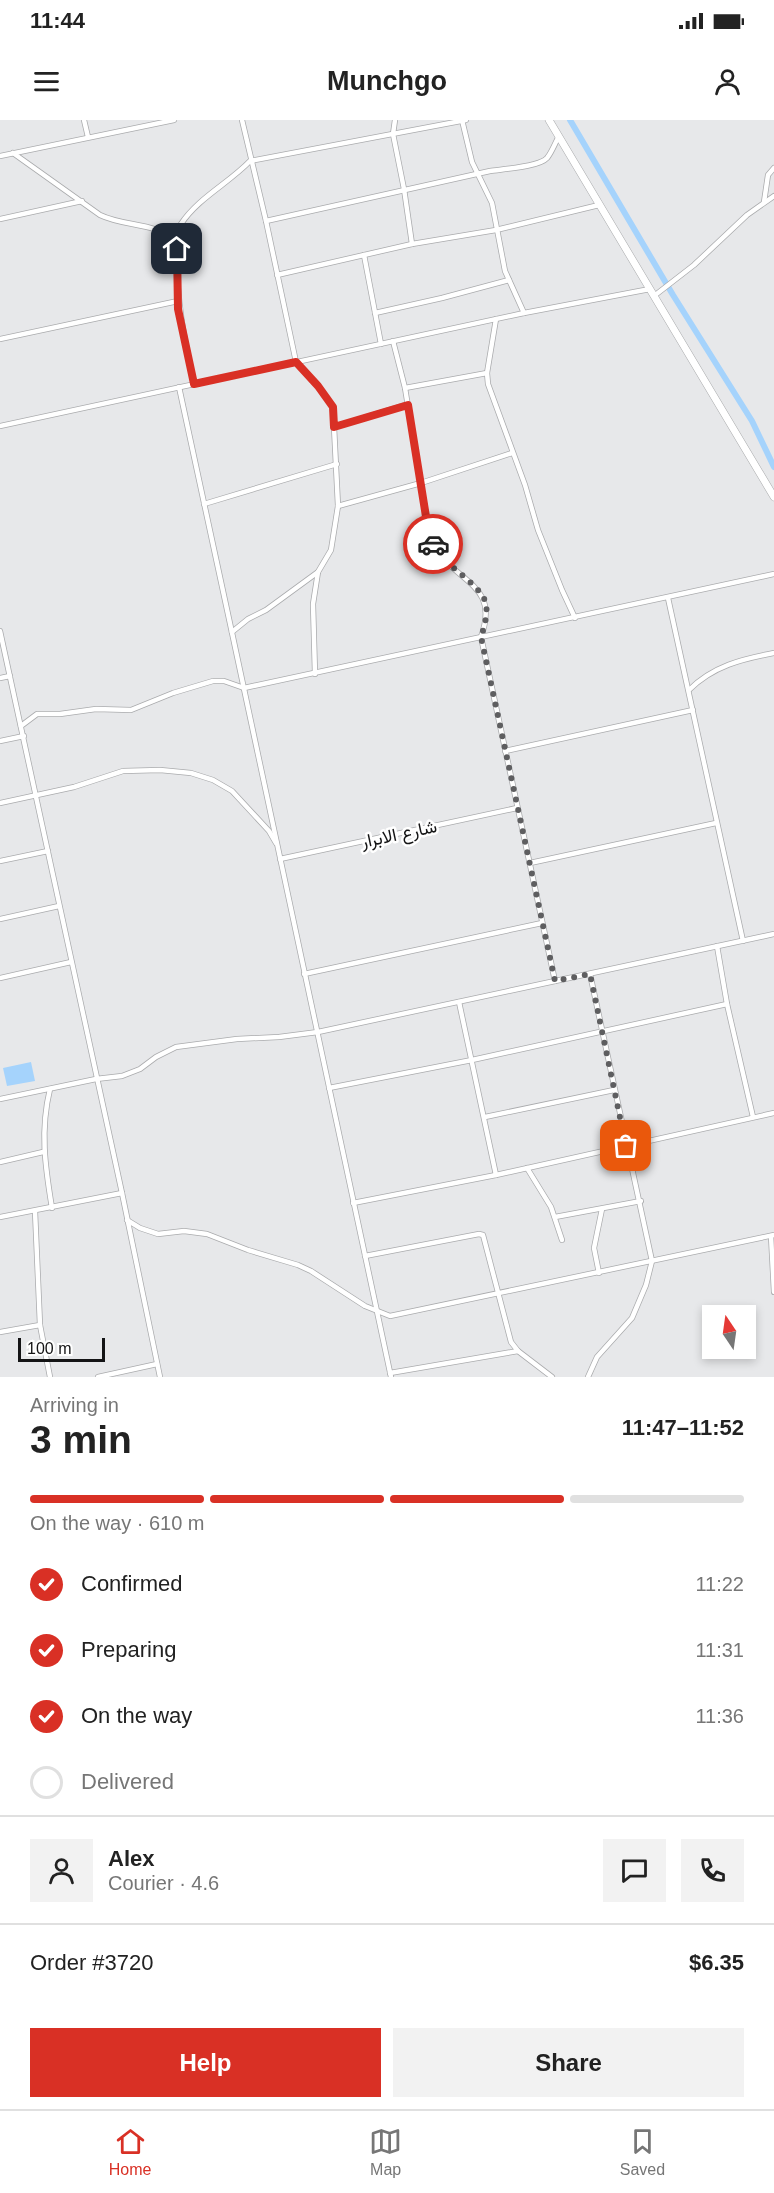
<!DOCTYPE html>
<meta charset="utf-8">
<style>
:root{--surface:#fff;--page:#f2f2f2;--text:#222;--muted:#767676;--line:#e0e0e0;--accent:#d93025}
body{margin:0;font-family:Helvetica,Vazirmatn,sans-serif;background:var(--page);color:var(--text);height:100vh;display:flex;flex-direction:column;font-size:22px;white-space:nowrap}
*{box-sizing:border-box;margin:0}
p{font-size:20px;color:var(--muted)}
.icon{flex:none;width:33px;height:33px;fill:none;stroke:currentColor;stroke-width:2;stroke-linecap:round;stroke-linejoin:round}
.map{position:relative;height:1257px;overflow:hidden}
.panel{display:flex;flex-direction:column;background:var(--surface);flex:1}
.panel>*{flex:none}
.needle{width:39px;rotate:347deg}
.fabs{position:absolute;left:702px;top:1185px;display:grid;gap:12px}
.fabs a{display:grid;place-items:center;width:54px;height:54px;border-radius:0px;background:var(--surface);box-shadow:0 3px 9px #0003;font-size:30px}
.scale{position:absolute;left:18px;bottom:15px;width:87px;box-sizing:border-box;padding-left:6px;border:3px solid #141415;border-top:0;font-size:16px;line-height:21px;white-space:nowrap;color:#141415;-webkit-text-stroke:4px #fff;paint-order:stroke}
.pin{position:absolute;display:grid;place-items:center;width:51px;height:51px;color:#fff;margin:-26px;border-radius:12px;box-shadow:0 3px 9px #0006}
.courier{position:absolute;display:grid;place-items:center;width:60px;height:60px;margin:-30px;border:4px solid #d93025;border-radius:50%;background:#fff;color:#222;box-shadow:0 2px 8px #0007}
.summary em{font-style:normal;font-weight:700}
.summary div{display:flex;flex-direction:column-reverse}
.summary{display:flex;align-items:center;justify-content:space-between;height:102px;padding:0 30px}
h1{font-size:39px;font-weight:700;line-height:45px}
.bar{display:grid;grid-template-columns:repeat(4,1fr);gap:9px 6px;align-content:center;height:72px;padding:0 30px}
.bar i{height:8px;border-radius:4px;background:var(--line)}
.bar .current{background:var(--accent)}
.bar p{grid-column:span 4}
.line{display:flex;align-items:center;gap:15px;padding:0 30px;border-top:2px solid var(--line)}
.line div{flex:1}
.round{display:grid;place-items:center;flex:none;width:63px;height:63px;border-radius:0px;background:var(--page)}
ol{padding:0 30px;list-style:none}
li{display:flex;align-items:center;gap:18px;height:66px}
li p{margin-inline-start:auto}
li .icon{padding:6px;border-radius:50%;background:var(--accent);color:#fff;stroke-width:4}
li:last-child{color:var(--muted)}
li i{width:33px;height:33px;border:3px solid var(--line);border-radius:50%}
.cta{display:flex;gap:12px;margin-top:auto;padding:12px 30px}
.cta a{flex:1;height:69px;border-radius:0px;background:var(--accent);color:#fff;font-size:24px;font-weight:700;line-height:69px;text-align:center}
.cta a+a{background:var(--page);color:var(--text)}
.status{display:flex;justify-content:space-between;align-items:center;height:42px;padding:0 30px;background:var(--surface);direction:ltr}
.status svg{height:16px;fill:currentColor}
header{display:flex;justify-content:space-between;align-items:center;height:78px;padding:0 30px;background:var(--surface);font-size:27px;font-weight:700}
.dock{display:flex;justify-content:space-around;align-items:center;height:84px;border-top:2px solid var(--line);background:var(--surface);font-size:16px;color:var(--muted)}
.dock a{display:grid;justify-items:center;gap:3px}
.dock .current{color:var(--accent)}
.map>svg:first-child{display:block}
.water{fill:#a5d3fc}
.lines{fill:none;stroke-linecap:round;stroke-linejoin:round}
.canal{stroke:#a5d3fc;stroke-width:6}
.street-casing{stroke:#aaabad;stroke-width:6}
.secondary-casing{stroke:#aaabad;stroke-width:8}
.street{stroke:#fff;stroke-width:4.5}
.secondary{stroke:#fff;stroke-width:7}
.done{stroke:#5e5e60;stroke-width:6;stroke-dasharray:0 10.8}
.route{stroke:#d93025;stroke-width:8}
.labels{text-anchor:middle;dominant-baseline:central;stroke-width:5;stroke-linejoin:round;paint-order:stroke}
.street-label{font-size:18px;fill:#141415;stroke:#fff}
</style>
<div class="status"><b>11:44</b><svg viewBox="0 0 49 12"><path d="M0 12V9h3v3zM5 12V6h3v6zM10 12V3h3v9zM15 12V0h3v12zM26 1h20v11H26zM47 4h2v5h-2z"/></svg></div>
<header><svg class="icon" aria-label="menu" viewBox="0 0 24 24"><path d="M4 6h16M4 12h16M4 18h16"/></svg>Munchgo<svg class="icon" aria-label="person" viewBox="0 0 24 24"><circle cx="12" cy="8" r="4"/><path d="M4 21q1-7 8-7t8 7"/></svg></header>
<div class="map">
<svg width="774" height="1257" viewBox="0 0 774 1257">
<rect width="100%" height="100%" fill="#e7e8ea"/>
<path class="water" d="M31,942L35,961L7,966L3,948Z"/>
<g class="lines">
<path class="canal" d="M570,0L673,175L752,301L774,347"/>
<defs>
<g id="street">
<path d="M84,0L88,17"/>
<path d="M395,0L393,14L404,69L412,124"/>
<path d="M462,0L472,42L492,83L505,151L524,193"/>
<path d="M13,33L100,95C125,107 155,102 176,121"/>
<path d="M0,36L174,0"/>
<path d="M764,82L768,55L774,48"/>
<path d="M0,99L82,81"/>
<path d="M266,101L490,51C503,49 539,47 547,38C552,32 555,23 559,16"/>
<path d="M364,135L381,224"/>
<path d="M277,155L412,124L496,110L599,85"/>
<path d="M654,176L694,145L747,95L774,76"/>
<path d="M375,193L442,178L509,160"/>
<path d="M496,199L487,253L488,264L525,365L538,410L562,470L575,498"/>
<path d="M0,219L178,181"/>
<path d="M393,221L405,268L428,409C432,420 435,431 443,439C470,466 497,472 481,517L555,861"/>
<path d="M194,264C184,218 176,178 177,131C177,121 176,113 181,104C198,78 229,63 250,41L466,0"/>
<path d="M179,267C250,597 322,927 391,1257"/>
<path d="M405,268L487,253"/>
<path d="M0,306L524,193L650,169"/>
<path d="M334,307L408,284"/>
<path d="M204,384L337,344"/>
<path d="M338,386L421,363L512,333"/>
<path d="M668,478L743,821"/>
<path d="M0,511L122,1073L160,1257"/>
<path d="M232,512L248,499L266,490L318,452L331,430L338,386L333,287L318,266L296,242L266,101L242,0"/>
<path d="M315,554L313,484L318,452"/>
<path d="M0,558L10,556"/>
<path d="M689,570C713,546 742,539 774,533"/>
<path d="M21,606L37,594H60L96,589L131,590L173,573L213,561H224L244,568L774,454"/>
<path d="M0,621L24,616"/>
<path d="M505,631L693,590"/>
<path d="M0,683L74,667L123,651L160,650L191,653L213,660L232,671L269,711L276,723"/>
<path d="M280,739L517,688"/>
<path d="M0,741L48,731"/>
<path d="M530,743L716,703"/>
<path d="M0,799L59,786"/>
<path d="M717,826L727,884L753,997"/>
<path d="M304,854L542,803"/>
<path d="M0,858L71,842"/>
<path d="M459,882L496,1055"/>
<path d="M329,968L472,940L727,884"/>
<path d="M50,969C40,1010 45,1046 52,1088"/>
<path d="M0,979L96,959L122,956L140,949L156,937L176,927L237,919L279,917L318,912L774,814"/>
<path d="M485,997L614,970"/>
<path d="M0,1042L43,1032"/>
<path d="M527,1048L551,1087L562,1120"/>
<path d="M353,1083L496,1055L774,993"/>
<path d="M35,1091L40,1205L50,1257"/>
<path d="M0,1097L122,1073"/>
<path d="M555,1097L641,1081"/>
<path d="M127,1100L140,1108L158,1114L184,1111L207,1114L248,1130L298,1145L311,1151L365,1186L390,1196L774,1115"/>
<path d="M771,1116L774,1172"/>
<path d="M365,1136L479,1114L483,1115L511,1222L518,1231L552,1257"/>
<path d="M599,1153L594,1128L602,1089"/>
<path d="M0,1212L40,1205"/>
<path d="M390,1253L518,1231"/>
<path d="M98,1257L157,1244"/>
<path d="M588,1257L597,1237L632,1198L646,1165L652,1141L590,854"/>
</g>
<path id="secondary" d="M549,0L774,377"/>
</defs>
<use href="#street" class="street-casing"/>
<use href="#secondary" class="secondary-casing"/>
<use href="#street" class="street"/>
<use href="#secondary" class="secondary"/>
</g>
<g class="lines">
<path class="done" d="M433,424C443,446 481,463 486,484C488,494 484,508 481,517L555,861L590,854L626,1026"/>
<path class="route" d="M177,129L178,189L194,264L296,242L318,266L333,287L334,307L408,285L428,409L433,424"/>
</g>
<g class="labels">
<g class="street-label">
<text transform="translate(399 714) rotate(-12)">شارع الابرار</text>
</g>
</g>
</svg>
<div class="fabs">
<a><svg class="needle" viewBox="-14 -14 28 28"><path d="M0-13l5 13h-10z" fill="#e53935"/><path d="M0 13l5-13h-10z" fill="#767676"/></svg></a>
</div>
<div class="scale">100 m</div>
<div class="pin" style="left:626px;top:1026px;background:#ea580c"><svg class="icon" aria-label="bag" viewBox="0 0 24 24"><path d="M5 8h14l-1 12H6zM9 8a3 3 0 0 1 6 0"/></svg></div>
<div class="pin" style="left:177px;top:129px;background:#1f2937"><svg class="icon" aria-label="home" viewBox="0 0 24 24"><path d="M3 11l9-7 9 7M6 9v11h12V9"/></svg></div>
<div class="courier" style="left:433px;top:424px"><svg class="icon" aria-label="car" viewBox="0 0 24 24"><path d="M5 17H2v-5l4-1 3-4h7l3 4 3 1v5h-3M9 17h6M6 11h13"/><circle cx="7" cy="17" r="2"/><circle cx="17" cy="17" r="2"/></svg></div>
</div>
<section class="panel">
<div class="summary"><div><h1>3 min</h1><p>Arriving in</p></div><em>11:47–11:52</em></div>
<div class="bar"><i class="current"></i><i class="current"></i><i class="current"></i><i></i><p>On the way · 610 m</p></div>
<ol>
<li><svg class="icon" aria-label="check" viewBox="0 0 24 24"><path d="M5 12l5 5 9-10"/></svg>Confirmed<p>11:22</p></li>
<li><svg class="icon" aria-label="check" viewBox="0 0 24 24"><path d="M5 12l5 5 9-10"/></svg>Preparing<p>11:31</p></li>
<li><svg class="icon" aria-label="check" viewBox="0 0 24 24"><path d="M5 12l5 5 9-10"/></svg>On the way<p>11:36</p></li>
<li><i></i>Delivered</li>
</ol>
<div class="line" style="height:108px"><a class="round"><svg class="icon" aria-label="person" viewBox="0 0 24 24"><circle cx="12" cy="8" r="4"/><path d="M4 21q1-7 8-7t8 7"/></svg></a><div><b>Alex</b><p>Courier · 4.6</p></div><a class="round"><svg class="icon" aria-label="chat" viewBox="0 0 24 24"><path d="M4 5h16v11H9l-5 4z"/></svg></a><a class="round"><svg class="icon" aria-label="phone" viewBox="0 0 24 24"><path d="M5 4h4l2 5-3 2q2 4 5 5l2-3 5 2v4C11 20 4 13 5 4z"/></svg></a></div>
<div class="line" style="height:78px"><div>Order #3720</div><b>$6.35</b></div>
<div class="cta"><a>Help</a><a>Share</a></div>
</section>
<nav class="dock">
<a class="current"><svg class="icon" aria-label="home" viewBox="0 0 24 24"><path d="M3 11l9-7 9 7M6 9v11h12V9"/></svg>Home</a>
<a><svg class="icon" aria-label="map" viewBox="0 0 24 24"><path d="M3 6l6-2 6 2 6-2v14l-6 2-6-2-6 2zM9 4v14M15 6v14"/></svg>Map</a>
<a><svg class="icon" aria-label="saved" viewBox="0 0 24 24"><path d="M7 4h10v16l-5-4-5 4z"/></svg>Saved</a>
</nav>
